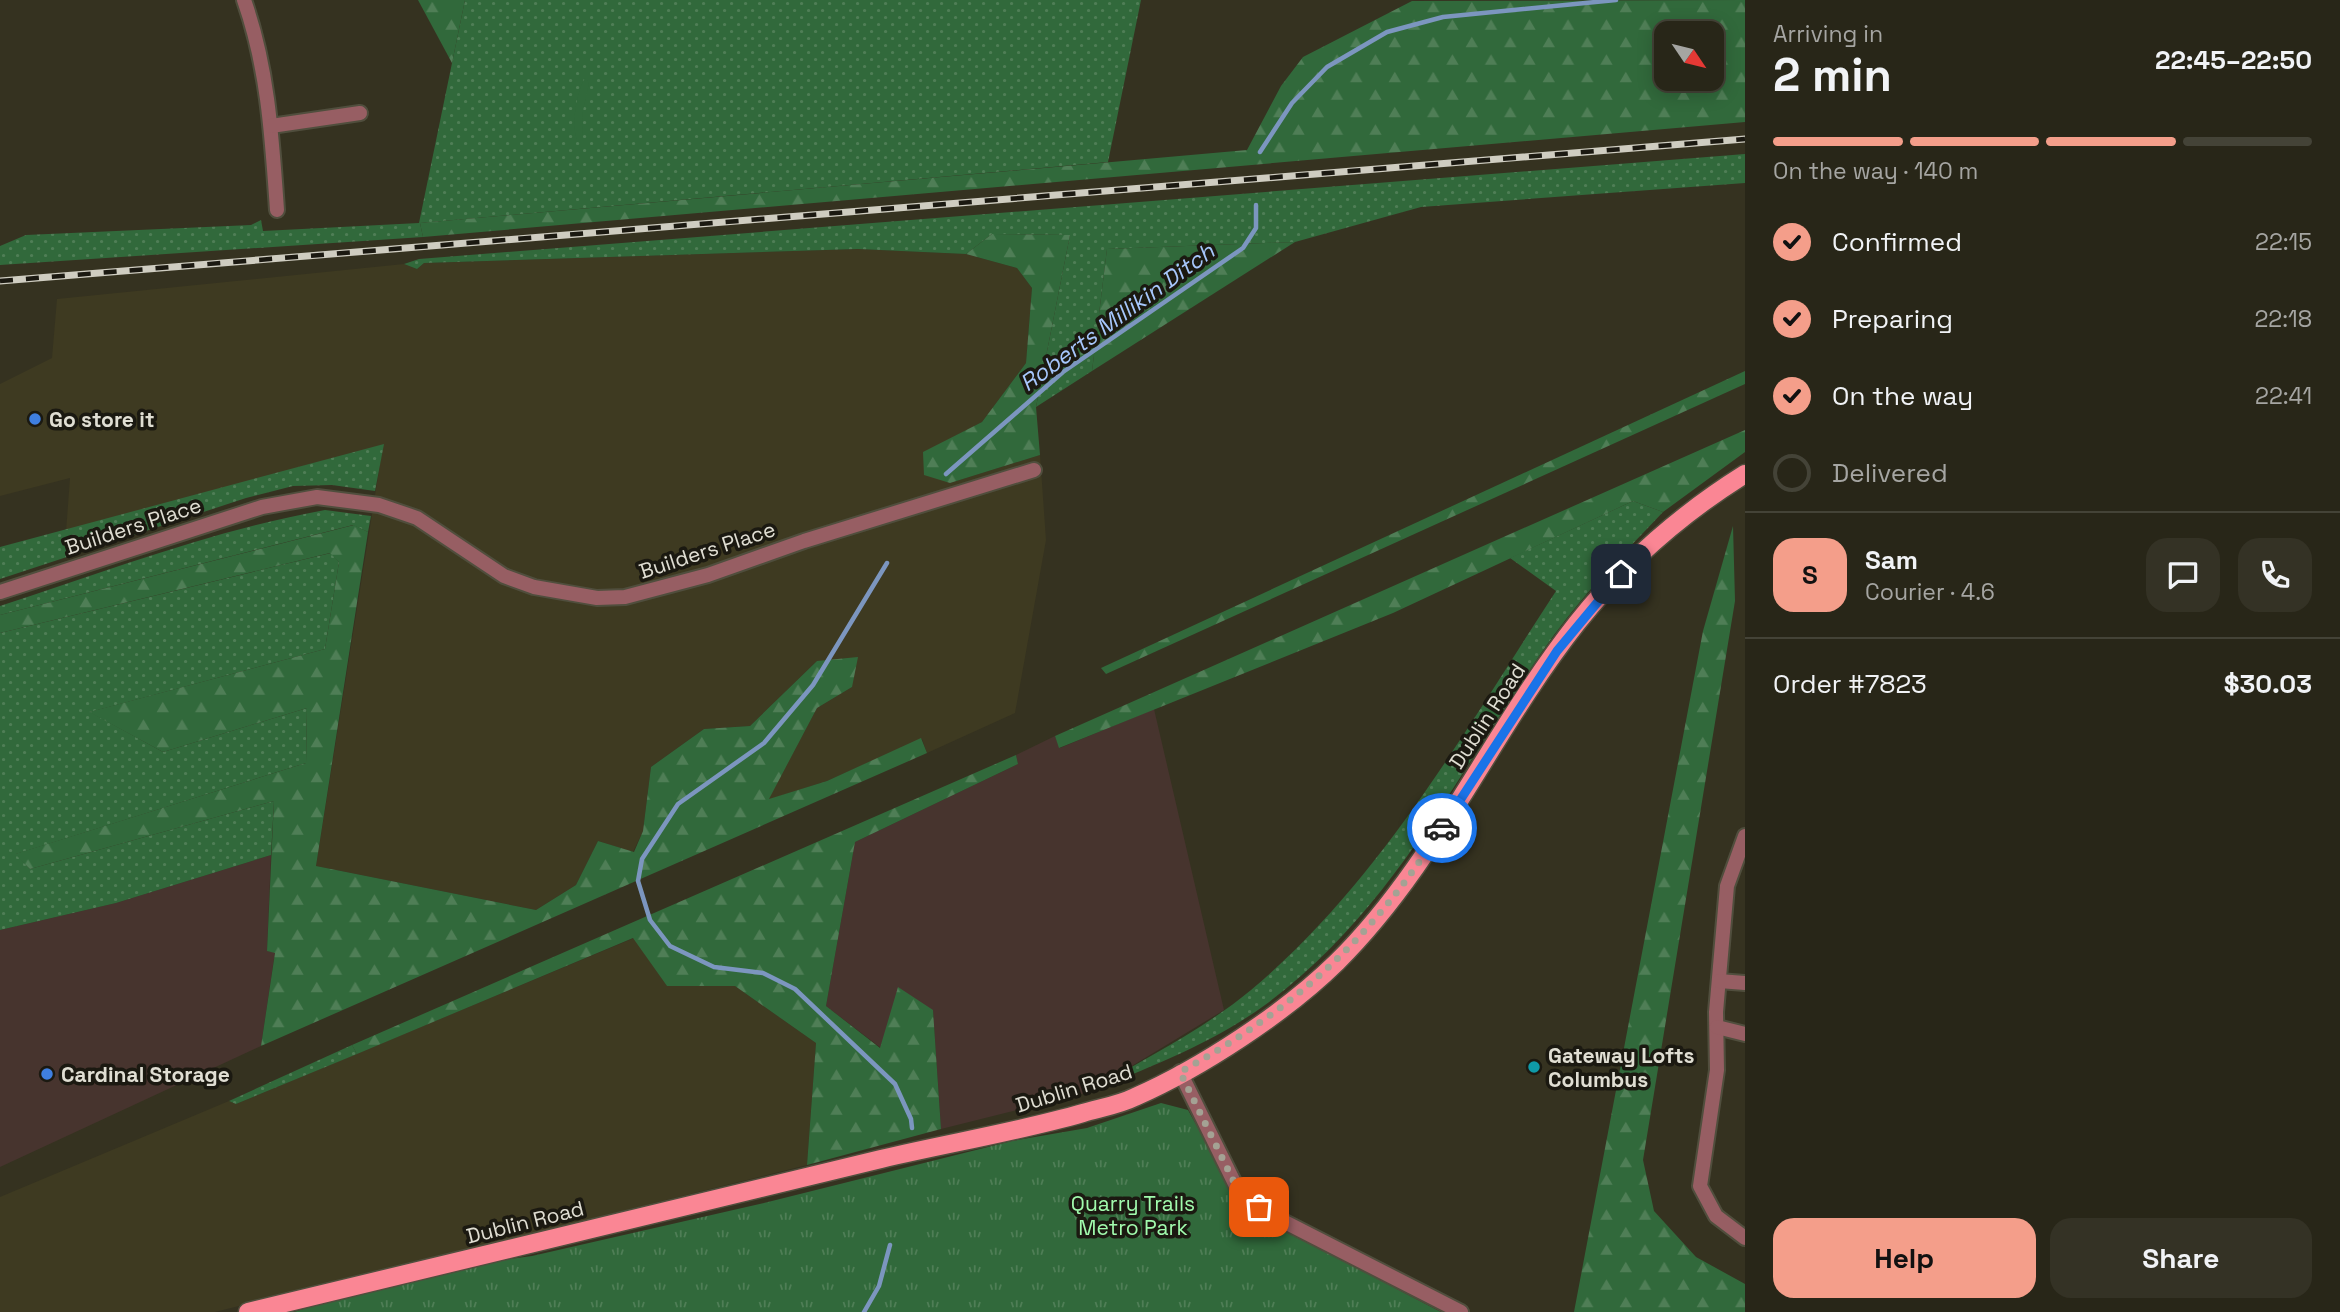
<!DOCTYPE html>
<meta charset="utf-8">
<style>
:root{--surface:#282618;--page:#343225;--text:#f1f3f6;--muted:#a5a5a2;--line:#444337;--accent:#f49e8a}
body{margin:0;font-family:"Space Grotesk",sans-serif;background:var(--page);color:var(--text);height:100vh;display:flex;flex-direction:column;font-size:26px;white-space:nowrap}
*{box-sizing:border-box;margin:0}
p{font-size:23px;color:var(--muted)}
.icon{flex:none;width:38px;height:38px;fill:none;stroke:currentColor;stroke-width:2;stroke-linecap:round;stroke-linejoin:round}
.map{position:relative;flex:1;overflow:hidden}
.details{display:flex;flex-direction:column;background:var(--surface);width:595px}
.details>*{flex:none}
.needle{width:46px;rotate:125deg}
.controls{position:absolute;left:1654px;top:21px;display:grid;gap:14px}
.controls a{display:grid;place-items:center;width:70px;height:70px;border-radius:14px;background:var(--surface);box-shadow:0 4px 18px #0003,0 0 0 2px var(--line);font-size:35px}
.pin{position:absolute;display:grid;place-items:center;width:60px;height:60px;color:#fff;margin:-30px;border-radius:14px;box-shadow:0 4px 10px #0006}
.courier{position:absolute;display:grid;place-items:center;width:70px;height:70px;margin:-35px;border:5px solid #1a73e8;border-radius:50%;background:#fff;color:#222;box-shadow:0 2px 9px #0007}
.headline em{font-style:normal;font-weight:600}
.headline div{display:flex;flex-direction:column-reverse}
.headline{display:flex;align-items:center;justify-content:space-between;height:119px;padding:0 28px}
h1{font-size:46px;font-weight:600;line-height:52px}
.bar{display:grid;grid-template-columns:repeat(4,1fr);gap:10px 7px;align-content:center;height:84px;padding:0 28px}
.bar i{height:9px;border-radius:5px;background:var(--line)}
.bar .selected{background:var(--accent)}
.bar p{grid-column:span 4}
.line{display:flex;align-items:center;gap:18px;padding:0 28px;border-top:2px solid var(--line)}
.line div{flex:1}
.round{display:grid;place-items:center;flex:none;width:74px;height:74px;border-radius:21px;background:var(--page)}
ol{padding:0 28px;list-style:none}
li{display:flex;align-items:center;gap:21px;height:77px}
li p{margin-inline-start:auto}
li .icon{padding:7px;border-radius:50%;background:var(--accent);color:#111;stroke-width:4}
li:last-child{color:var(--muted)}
li i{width:38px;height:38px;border:4px solid var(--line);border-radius:50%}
.button{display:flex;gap:14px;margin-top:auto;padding:14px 28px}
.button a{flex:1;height:80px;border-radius:21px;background:var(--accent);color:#111;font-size:28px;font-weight:600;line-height:80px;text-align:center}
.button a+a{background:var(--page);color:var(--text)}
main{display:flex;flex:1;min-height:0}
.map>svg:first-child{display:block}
.commercial{fill:#47342e}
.built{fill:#3e3a21}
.grass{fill:url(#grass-dots)}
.forest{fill:url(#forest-firs);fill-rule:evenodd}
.park{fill:url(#park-tufts)}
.garden{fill:#31693b}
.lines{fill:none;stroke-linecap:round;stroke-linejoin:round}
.stream{stroke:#7c96bf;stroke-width:4.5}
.street-casing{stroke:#504e3d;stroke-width:18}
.primary-casing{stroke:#504e3d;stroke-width:21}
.street{stroke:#975e63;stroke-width:14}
.primary{stroke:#fa8694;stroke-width:18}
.rail-casing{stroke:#cfcdc1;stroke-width:7}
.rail{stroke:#1b1911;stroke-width:4.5;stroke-dasharray:13;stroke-linecap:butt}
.done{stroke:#a4a294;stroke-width:7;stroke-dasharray:0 12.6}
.route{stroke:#1a73e8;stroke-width:9}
.shop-dot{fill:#3f7fe0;stroke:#1b1911;stroke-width:2.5}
.culture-dot{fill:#0f9aa8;stroke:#1b1911;stroke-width:2.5}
.labels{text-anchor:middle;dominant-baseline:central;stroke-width:7;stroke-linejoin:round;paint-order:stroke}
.poi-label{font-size:21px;font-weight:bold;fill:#e0ded3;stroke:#1b1911;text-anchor:start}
.street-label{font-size:21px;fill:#e0ded3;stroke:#1b1911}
.park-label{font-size:21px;fill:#a1fbad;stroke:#1b1911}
.water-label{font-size:23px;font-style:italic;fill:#a7c7fc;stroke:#1b1911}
</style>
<main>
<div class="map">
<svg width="1745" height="1312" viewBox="0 0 1745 1312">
<defs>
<pattern id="grass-dots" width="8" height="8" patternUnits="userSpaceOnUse" patternTransform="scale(1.75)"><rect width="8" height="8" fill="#31693b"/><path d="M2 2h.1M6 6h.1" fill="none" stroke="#4f7e56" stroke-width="1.8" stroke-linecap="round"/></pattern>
<pattern id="forest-firs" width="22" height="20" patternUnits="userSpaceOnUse" patternTransform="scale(1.75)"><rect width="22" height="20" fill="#31693b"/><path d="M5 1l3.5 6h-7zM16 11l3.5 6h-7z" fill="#4f7e56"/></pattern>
<pattern id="park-tufts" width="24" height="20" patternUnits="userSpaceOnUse" patternTransform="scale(1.75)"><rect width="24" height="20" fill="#31693b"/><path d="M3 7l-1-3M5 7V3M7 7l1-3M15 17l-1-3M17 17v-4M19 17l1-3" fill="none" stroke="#4f7e56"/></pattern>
</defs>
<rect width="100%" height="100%" fill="#353220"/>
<g class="commercial">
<path d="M1154,709L1224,1010L1089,1092L941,1129L933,1010L881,1048L826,1006L855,842L1018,764L1016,755L1055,736L1060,748Z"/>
<path d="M271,855L267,951L275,952L261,1046L0,1167V930L116,903Z"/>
</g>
<g class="built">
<path d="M859,249L966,254L1017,268L1032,288L1026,363L982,422L923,453L950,483L1040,455L1046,540L1015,713L927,753L922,739L827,781L768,800L817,708L852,687L817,661L750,726L704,729L651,767L643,831L633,852L598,841L576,885L536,910L316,866L383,445L66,532L70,478L0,496V384L52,358L57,299L404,264L417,269L424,263Z"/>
<path d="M634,938L667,986H735L816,1043L807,1165L215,1312H0V1197L229,1101L236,1104Z"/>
</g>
<g class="grass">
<path d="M465,0H1141L1108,162L420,223L423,237L0,265V246L26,235L251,225L261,220L263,231L419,223Z"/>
<path d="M1745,154V183L1421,207L1295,242L1107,249L1092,371L1036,407L1070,235L992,234L966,254L858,249L424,263L417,269L404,264L419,259Z"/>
<path d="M384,444L375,491L332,485L293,486L246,498L0,579V547Z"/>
<path d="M1633,501L1663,512C1625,552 1587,590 1554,635C1461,764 1397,908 1265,1005C1211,1044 1150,1067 1089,1092C1143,1059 1203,1030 1251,990C1380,882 1465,730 1556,591L1510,558Z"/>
<path d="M325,510L371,516L368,532L353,525L0,615V606C107,571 214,530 325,510Z"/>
<path d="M331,553L339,562L325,649L90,712L163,752L307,708L306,763L16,854L30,869L274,801L271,855L116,903L0,930V633Z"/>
<path d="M352,1045L357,1054L236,1104L229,1101Z"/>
</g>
<g class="forest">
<path d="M418,0H465L452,63Z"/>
<path d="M1745,0V122L423,237L420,223L1247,150L1281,86L1303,57L1412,1ZM1666,33H1712V79H1666Z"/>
<path d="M992,234L1070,235L1036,407L1040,455L950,483L924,475L923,452L982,422L1026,363L1032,288L1017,268L966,254Z"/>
<path d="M1295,242L1092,371L1107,249Z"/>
<path d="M1745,371V384L1106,674L1101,668Z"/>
<path d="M1745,430V452L1663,512L1633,501L1393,613L1059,748L1055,736Z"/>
<path d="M354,525L368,532L316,866L536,910L576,885L598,841L634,852L643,831L651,767L704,729L750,726L817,661L858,657L852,687L817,708L769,799L827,781L921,738L927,753L261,1046L275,953L267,951L274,801L30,869L15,854L306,763L307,708L163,752L89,712L325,649L339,562L330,553L0,633V615Z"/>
<path d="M1733,526L1735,601L1643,1160L1654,1211L1696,1257L1745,1284V1312H1574L1703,631Z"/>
<path d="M1016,755L1018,764L855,842L826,1006L880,1048L898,987L933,1010L941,1129L807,1165L816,1043L735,986H667L633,938L357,1054L352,1045Z"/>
</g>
<path class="park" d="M1161,1103L1188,1110L1233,1190L1263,1219L1441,1312H294L425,1270L532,1256L764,1203L1012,1141L1087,1128Z"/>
<path class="garden" d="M585,78L589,83L582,115L583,135L577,139C571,124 577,90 585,78Z"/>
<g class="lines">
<g class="stream">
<path d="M1260,152L1292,103L1327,67L1387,32L1443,17L1616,0"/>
<path d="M946,474L1063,372L1243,248L1256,228V205"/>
<path d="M887,563L813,685L764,743L678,804L642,859L638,881L650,920L670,946L714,967L763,973L795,989L895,1084L911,1119L912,1128"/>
<path d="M864,1312L879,1286L890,1245"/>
</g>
<defs>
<g id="street">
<path d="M244,0C268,68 272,138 277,210"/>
<path d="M271,126L360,113"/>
<path d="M0,592L262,507L317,497L379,505L417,518L504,576L534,587L597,598L625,597L708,575L804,541L1034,470"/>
<path d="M1745,836L1727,886L1716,1012L1717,1070L1700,1186L1716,1216L1745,1238"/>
<path d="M1719,981L1745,983"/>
<path d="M1717,1027L1745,1034"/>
<path d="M1180,1072L1236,1186L1269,1214L1461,1312"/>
</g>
<path id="primary" d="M248,1312C459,1262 670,1211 881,1159C948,1143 1017,1132 1083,1113C1100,1108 1119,1105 1135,1097C1201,1068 1285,1013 1337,962C1436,864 1491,732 1577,623C1624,564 1681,514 1745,474"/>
</defs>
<use href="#street" class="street-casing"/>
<use href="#primary" class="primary-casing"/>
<use href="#street" class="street"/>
<use href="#primary" class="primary"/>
<defs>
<path id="rail" d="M0,281L1745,139"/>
</defs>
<use href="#rail" class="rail-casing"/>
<use href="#rail" class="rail"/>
</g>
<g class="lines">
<path class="done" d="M1259,1207L1236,1186L1180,1072C1296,1008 1371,939 1442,828"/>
<path class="route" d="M1442,828L1557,651L1621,574"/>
</g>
<g class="shop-dot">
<circle cx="35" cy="419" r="7"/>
<circle cx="47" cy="1074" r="7"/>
</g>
<circle class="culture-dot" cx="1534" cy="1067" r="7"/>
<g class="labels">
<g class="poi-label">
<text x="49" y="419">Go store it</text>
<text x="1548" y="1055">Gateway Lofts<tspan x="1548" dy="24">Columbus</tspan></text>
<text x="61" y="1074">Cardinal Storage</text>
</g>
<g class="street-label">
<text transform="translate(133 526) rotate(-18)">Builders Place</text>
<text transform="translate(707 550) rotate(-18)">Builders Place</text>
<text transform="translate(1487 716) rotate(-57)">Dublin Road</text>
<text transform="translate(1074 1088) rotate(-17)">Dublin Road</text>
<text transform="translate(525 1222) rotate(-14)">Dublin Road</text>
</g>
<g class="park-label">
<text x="1133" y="1203">Quarry Trails<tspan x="1133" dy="24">Metro Park</tspan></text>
</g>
<g class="water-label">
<text transform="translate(1117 317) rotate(-36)">Roberts Millikin Ditch</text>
</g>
</g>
</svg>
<div class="controls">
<a><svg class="needle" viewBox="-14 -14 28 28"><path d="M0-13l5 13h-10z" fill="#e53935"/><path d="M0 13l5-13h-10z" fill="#a5a5a2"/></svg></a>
</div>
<div class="pin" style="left:1259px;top:1207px;background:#ea580c"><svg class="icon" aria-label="bag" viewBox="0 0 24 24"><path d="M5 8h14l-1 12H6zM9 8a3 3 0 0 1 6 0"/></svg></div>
<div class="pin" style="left:1621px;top:574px;background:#1f2937"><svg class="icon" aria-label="home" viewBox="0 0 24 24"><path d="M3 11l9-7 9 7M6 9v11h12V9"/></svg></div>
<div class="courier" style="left:1442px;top:828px"><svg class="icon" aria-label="car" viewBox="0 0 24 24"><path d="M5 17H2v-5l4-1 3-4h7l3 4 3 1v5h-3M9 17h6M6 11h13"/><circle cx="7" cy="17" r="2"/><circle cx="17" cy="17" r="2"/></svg></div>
</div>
<section class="details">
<div class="headline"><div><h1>2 min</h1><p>Arriving in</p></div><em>22:45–22:50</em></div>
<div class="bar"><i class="selected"></i><i class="selected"></i><i class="selected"></i><i></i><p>On the way · 140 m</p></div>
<ol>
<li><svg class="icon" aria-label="check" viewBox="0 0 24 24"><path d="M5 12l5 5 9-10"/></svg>Confirmed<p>22:15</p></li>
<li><svg class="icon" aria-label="check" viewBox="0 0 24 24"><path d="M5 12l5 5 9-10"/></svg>Preparing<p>22:18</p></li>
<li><svg class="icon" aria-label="check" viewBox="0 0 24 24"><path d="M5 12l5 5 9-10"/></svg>On the way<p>22:41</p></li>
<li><i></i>Delivered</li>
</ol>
<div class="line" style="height:126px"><b class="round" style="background:var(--accent);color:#111">S</b><div><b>Sam</b><p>Courier · 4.6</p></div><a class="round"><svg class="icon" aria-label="chat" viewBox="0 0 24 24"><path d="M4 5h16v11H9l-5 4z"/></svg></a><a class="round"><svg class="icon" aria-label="phone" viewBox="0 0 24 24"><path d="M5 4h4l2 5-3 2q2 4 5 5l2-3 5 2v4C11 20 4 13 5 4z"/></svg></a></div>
<div class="line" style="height:91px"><div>Order #7823</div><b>$30.03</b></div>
<div class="button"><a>Help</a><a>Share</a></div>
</section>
</main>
